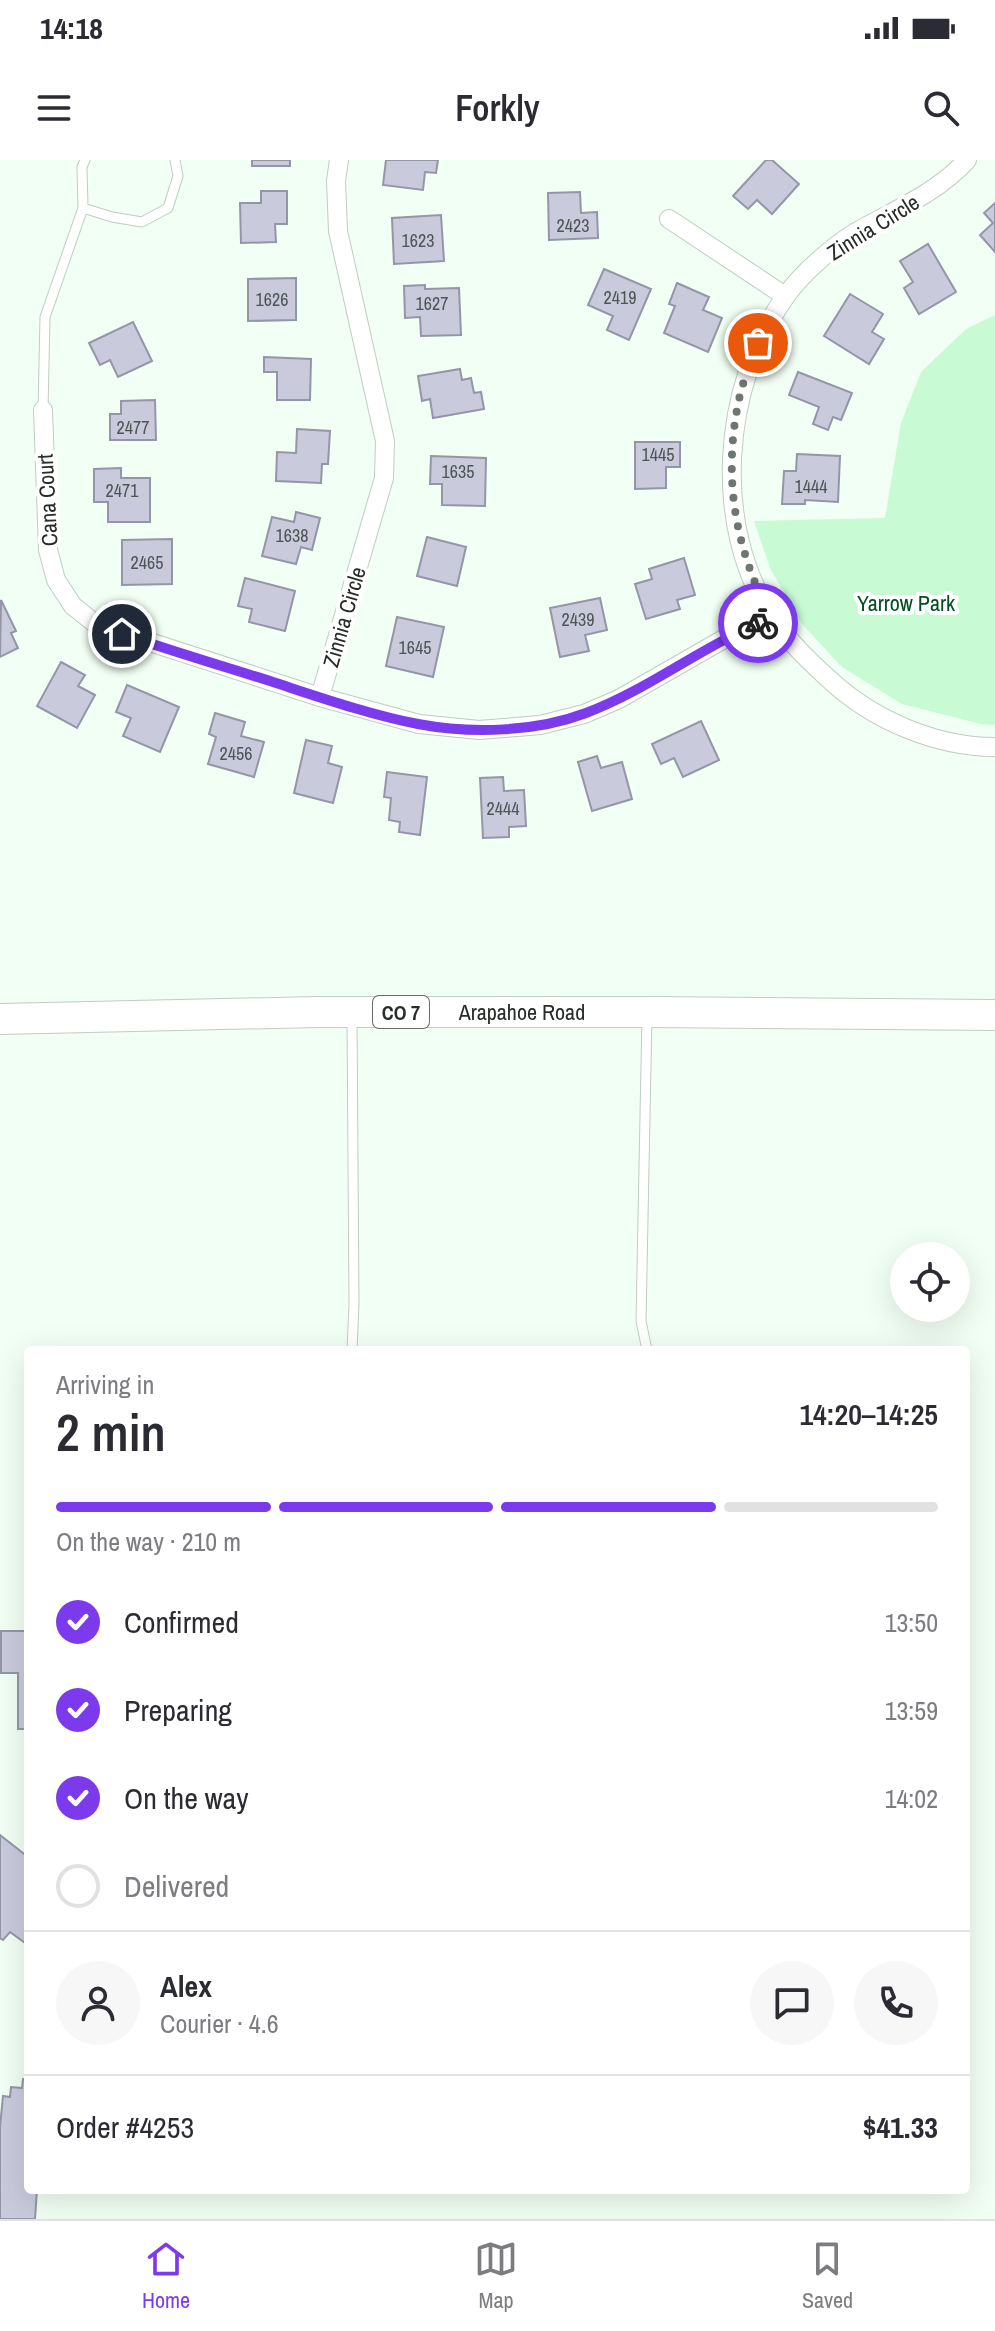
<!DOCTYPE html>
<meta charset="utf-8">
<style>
:root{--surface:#fff;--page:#f7f7f7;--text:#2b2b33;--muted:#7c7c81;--line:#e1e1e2;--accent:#7c3aed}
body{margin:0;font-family:"Archivo Narrow",sans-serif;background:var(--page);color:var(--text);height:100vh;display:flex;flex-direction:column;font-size:30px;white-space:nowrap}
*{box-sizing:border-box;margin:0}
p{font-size:26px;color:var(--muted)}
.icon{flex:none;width:44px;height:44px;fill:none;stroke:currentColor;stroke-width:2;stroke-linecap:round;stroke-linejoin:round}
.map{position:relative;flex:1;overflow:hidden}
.drawer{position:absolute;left:24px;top:1186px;width:946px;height:848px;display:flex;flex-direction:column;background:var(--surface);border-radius:8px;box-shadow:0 8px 32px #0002}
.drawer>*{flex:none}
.buttons{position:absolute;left:890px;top:1082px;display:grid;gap:16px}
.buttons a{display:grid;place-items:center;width:80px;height:80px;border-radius:50%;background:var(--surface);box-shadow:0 8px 32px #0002;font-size:40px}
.pin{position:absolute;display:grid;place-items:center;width:68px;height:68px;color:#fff;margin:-34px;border:4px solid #fff;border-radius:50%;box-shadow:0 2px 8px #0007}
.courier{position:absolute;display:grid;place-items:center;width:80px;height:80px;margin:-40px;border:6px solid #7c3aed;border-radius:50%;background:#fff;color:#222;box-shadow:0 2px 10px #0007}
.summary em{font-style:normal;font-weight:600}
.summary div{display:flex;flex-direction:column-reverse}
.summary{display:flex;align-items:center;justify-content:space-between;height:136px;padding:0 32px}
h1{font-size:52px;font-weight:600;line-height:60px}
.bar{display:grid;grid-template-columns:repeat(4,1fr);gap:12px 8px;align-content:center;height:96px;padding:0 32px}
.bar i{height:10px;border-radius:6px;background:var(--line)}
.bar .selected{background:var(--accent)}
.bar p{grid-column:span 4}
.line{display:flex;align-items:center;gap:20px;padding:0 32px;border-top:2px solid var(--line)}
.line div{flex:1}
.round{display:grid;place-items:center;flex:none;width:84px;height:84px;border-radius:42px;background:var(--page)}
ol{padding:0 32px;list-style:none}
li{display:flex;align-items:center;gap:24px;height:88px}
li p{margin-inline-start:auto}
li .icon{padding:8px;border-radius:50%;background:var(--accent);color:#fff;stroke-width:4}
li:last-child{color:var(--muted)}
li i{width:44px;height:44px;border:4px solid var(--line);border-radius:50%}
.status{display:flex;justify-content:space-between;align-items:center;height:56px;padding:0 40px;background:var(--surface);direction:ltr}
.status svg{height:22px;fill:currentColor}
header{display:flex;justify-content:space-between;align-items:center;height:104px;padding:0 32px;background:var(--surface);font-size:36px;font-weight:600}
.tab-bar{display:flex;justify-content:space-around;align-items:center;height:112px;border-top:2px solid var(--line);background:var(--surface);font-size:22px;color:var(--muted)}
.tab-bar a{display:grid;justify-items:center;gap:4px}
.tab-bar .selected{color:var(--accent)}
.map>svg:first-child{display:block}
.green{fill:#c8fbd3}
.building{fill:#c9cbdd;stroke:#9495a6;stroke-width:2}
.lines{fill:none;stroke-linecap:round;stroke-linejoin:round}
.lane-casing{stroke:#becec1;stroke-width:11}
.street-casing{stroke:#becec1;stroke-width:20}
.primary-casing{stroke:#becec1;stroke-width:32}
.lane{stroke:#fff;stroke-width:9}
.street{stroke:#fff;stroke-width:18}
.primary{stroke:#fff;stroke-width:30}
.done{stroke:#6d766f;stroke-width:8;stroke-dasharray:0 14.4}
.route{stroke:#7c3aed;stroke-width:10}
.labels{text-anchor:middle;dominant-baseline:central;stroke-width:8;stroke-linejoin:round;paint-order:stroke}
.number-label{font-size:18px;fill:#4f5454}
.shield{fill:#fff;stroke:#676b68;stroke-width:2}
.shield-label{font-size:20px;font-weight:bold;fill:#262c27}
.street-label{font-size:22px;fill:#262c27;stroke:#fff}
.park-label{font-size:22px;fill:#004e22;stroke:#fff}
</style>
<div class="status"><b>14:18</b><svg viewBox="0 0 49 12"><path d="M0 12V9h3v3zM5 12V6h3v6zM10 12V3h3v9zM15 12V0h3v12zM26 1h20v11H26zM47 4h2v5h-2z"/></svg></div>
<header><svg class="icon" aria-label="menu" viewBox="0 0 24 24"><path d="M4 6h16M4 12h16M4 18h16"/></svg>Forkly<svg class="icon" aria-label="search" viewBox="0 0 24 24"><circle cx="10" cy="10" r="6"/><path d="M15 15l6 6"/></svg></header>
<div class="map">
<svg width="995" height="2059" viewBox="0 0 995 2059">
<rect width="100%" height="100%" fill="#f1fff4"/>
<path class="green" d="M995,155V565L981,564L902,544L842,507L802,464L770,408L754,361L885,358L901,263L921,212L966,169Z"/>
<g class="building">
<rect x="252" y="0" width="38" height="6"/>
<path d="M386,0H438L436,13L425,12L423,30L383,25Z"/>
<path d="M766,0H772L799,24L772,54L757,40L748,49L733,36Z"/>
<path d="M261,31H287V64H275L276,82L241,83L240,43H261Z"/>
<path d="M580,32L581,53L597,52L598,78L549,80L548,33Z"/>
<path d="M995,43V92L980,75L993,63L984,53Z"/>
<path d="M441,55L444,101L394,104L392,58Z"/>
<path d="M928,84L956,132L919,154L904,128L913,122L900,101Z"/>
<path d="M604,109L651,129L629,180L607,170L613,156L588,145Z"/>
<path d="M296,118V160L248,161V119Z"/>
<path d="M677,123L709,137L703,150L722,158L708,192L664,173L675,146L669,144Z"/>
<path d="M425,125V129L459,128L461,175L421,176L420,157L405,158L404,126Z"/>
<path d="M850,134L883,154L872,172L884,179L869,204L824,176Z"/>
<path d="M133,162L152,201L118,217L110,200L100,205L89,183Z"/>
<path d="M264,197L311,199L310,240H277V212H264Z"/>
<path d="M460,209L462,220L471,218L474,233L481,232L484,249L433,258L430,239L422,241L418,216Z"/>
<path d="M798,212L852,233L841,260L833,257L828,270L813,264L819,247L789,235Z"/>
<path d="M155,240L156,280H110V254H121V241Z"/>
<path d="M297,269L330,271L328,304H322L321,323L276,321L277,292L296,293Z"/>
<path d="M635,282H680V307H666V328L635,329Z"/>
<path d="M797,294L840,296L838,342L805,340V344H782L784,311H796Z"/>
<path d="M431,296L486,298L485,346L442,345V324H430Z"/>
<path d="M121,308V318H150V362H108V342H94V309Z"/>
<path d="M296,352L320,358L312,390L301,387L296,404L262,396L272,357L294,362Z"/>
<path d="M427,377L466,387L457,426L417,416Z"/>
<path d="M172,379V424L122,425V380Z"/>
<path d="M684,398L695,435L677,440L680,449L646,459L635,424L652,419L649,409Z"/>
<path d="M245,418L295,431L285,471L249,462L252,449L238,446Z"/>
<path d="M600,438L607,470L585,475L589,491L560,497L550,448Z"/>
<path d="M1,440L16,471L11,473L18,488L0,497Z"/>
<path d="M397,457L444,467L433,517L386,506Z"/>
<path d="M61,502L85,515L78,526L95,535L77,568L37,546Z"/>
<path d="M127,525L179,547L160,592L123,576L131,558L116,552Z"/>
<path d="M215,553L245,562L241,576L264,582L254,617L208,604L216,577L209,574Z"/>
<path d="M701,561L719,600L683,617L674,598L661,604L652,584Z"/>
<path d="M306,580L332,586L328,603L342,607L333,643L294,633Z"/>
<path d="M597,596L601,608L622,602L632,639L592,651L578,602Z"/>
<path d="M387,612L427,617L420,675L399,672L400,662L389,660L391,638L384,637Z"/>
<path d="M503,617L504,631L524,630L526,666L509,667V677L483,678L480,618Z"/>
<path d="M1,1471H28V1569H18V1513H1Z"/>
<path d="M0,1675L28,1697V1785L10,1772L3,1780L0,1778Z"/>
<path d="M23,1919L28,1920V2030H37L35,2059H0V1967L3,1936L10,1937L11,1927L22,1928Z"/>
</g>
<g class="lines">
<defs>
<g id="lane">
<path d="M83,48L112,57L142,62L168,48L178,16L175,0"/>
<path d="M43,250L45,157L83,48L82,7L85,0"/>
<path d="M647,855L641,1161L647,1190"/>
<path d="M352,1190L354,1144L352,857"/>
</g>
<g id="street">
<path d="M967,0C937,33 895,50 856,72C832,87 801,114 785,137C722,226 711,367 773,458C789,482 809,501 830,520C873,560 936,587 995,587"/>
<path d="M669,59L785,136"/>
<path d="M43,250L48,390L56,420L73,446L97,465L320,537L419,564L479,570L540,565L584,554L619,539L736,472L771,457"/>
<path d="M320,537L384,318L385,281L338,71L336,21L339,0"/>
</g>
<g id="primary">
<path id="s1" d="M0,859L318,852H647L995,855"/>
</g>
</defs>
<use href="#lane" class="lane-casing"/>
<use href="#street" class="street-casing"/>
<use href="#primary" class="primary-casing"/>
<use href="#lane" class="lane"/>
<use href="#street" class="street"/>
<use href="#primary" class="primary"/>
</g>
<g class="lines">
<path class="done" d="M758,183C752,200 744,218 740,235C722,314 734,386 771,457L758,463"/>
<path class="route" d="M122,474C172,491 222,506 273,522C319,537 371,555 418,564C471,574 536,572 586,553C647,530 699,489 758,463"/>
</g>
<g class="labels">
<g class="number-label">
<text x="573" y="65">2423</text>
<text x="418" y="80">1623</text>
<text x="620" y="137">2419</text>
<text x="272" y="139">1626</text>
<text x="432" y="143">1627</text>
<text x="133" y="267">2477</text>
<text x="658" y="294">1445</text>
<text x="458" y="311">1635</text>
<text x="811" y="326">1444</text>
<text x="122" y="330">2471</text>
<text x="292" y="375">1638</text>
<text x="147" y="402">2465</text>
<text x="578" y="459">2439</text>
<text x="415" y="487">1645</text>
<text x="236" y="593">2456</text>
<text x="503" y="648">2444</text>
</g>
<rect class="shield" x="373" y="836" width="56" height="32" rx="6"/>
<g class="shield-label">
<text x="401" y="852">CO 7</text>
</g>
<g class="street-label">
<text transform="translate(873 67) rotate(-32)">Zinnia Circle</text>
<text transform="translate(47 340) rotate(-93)">Cana Court</text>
<text transform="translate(344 457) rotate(-74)">Zinnia Circle</text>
<text stroke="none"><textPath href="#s1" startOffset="522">Arapahoe Road</textPath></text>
</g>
<g class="park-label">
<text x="906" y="443">Yarrow Park</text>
</g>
</g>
</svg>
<div class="buttons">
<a><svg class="icon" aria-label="locate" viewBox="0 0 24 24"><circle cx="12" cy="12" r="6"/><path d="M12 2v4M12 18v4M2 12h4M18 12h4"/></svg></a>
</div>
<div class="pin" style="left:758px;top:183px;background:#ea580c"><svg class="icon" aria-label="bag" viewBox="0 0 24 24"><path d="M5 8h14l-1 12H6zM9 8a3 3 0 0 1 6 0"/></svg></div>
<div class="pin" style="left:122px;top:474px;background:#1f2937"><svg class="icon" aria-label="home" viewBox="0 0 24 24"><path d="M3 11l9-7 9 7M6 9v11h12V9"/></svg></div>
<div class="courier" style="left:758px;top:463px"><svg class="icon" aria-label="bike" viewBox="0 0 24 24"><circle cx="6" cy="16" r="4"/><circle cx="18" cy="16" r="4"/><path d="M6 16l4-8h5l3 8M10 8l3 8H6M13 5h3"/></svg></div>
<section class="drawer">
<div class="summary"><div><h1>2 min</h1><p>Arriving in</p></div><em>14:20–14:25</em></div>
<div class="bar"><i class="selected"></i><i class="selected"></i><i class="selected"></i><i></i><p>On the way · 210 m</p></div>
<ol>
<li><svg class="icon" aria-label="check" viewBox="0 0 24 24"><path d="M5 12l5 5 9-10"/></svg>Confirmed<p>13:50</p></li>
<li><svg class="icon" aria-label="check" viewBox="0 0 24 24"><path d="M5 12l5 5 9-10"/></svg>Preparing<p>13:59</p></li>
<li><svg class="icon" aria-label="check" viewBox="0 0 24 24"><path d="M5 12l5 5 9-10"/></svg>On the way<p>14:02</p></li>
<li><i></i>Delivered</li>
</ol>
<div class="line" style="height:144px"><a class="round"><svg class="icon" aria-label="person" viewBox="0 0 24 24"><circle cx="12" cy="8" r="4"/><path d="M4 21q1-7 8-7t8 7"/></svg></a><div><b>Alex</b><p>Courier · 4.6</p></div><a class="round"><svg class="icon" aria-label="chat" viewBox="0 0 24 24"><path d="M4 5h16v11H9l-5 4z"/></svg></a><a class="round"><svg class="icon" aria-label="phone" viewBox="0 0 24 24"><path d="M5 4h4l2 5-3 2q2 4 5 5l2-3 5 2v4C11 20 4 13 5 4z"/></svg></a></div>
<div class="line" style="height:104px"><div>Order #4253</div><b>$41.33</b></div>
</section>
</div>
<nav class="tab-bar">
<a class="selected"><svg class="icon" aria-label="home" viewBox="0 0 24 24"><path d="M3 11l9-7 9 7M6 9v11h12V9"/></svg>Home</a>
<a><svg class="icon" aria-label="map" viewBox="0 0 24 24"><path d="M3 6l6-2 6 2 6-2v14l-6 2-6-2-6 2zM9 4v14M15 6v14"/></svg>Map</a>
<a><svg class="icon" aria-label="saved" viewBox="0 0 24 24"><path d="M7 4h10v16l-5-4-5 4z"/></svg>Saved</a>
</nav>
